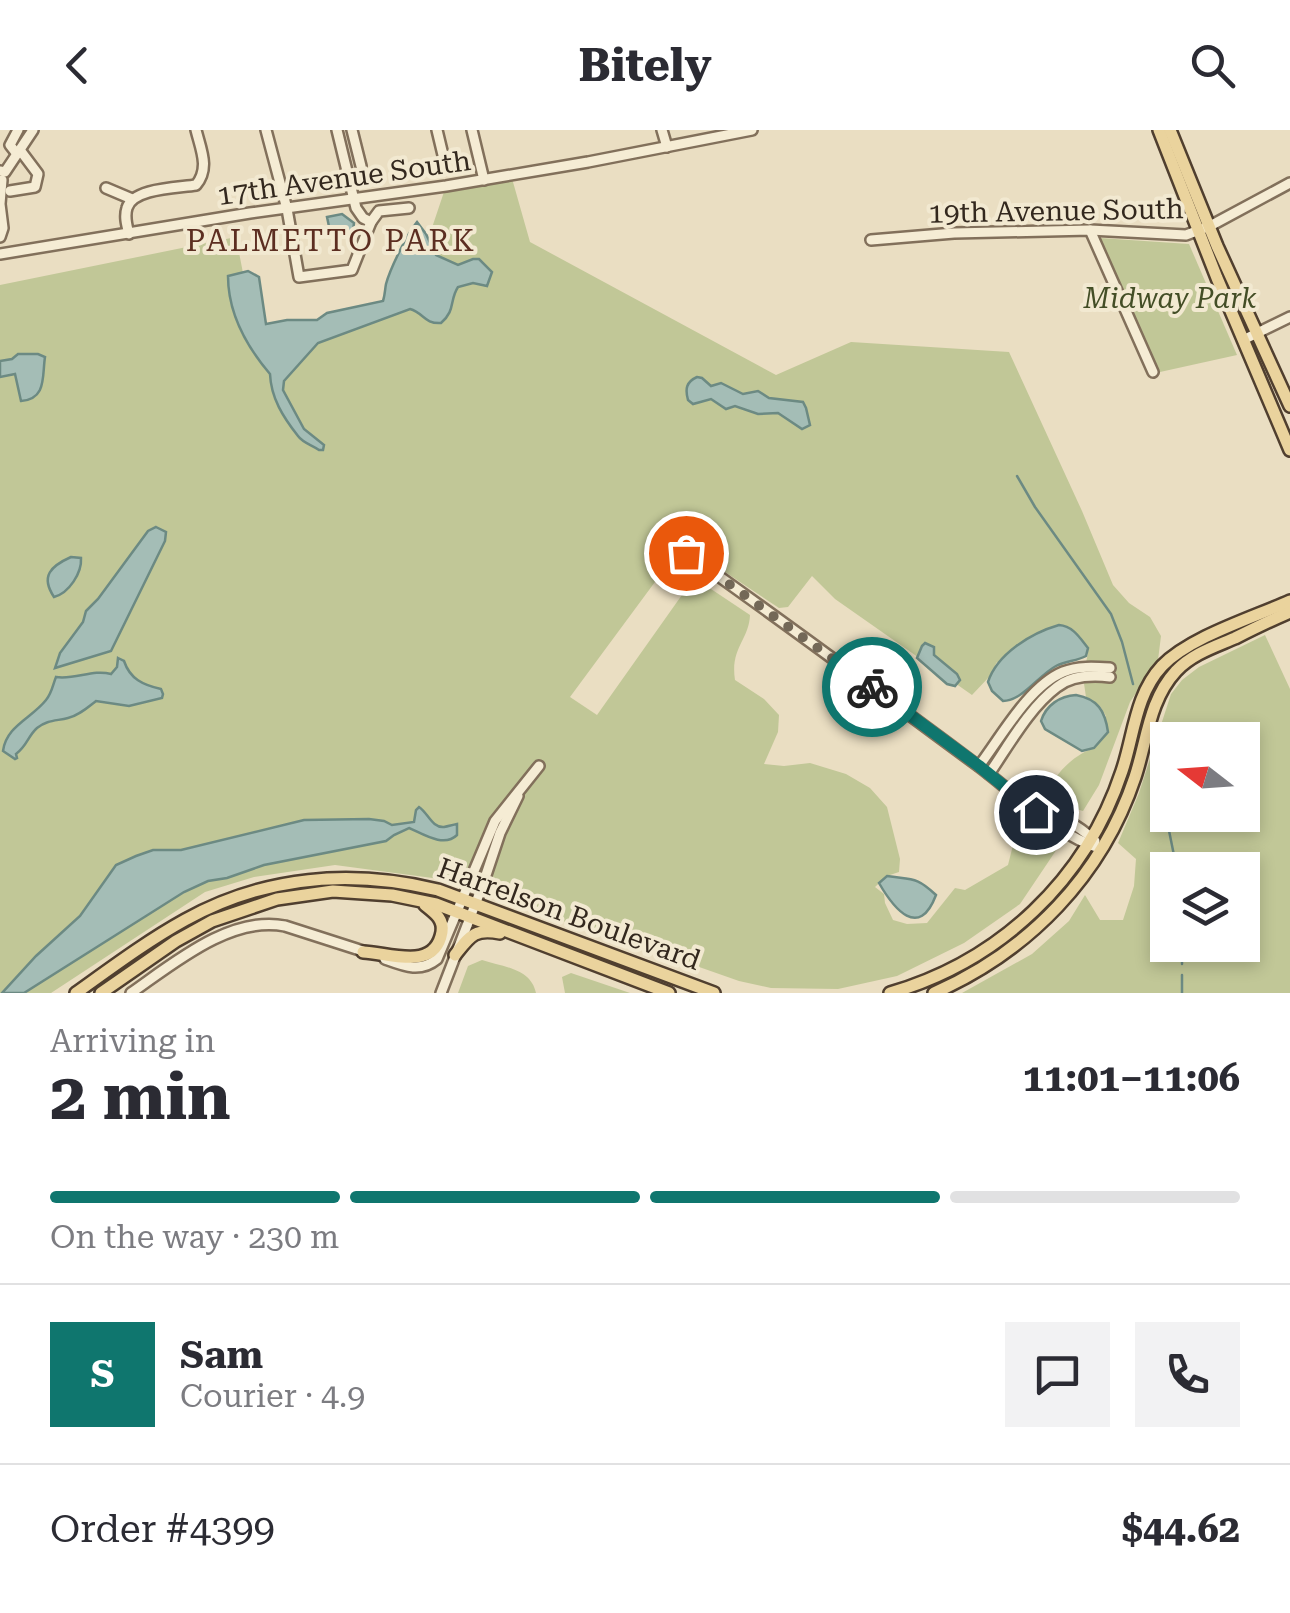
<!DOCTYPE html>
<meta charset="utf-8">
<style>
:root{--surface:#fff;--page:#f2f2f3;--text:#2b2b33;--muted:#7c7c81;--line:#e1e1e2;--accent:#0f766e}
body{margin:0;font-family:"Roboto Serif",serif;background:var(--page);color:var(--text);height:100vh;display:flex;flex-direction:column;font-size:38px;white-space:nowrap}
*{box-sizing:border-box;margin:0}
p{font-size:32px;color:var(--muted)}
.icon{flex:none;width:55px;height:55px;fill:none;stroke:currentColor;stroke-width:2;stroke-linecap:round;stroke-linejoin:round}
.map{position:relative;height:863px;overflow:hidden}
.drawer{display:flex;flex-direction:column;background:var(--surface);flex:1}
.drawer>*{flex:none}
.needle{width:65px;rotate:287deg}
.tools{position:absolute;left:1150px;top:592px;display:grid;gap:20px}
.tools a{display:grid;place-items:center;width:110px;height:110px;border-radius:0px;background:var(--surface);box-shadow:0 5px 15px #0003;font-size:50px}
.pin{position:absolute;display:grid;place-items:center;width:85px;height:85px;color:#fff;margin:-42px;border:5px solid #fff;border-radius:50%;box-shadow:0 2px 10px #0007}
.courier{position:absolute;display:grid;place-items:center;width:100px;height:100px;margin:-50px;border:8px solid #0f766e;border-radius:50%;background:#fff;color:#222;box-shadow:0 2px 12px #0007}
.headline em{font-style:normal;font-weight:700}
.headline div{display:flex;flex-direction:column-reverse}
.headline{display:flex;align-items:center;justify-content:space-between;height:170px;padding:0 50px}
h1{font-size:65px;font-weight:700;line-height:75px}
.bar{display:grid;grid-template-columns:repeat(4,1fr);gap:15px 10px;align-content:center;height:120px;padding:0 50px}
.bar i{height:12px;border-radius:8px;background:var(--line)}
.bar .selected{background:var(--accent)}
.bar p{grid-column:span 4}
.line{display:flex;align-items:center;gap:25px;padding:0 50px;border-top:2px solid var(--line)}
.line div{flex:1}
.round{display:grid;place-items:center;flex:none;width:105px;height:105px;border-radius:0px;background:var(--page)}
header{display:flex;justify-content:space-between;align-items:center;height:130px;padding:0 50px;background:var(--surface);font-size:45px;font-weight:700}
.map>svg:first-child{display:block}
.green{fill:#c1c797;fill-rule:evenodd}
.water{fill:#a4bdb6;stroke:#6c8a83;stroke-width:2.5}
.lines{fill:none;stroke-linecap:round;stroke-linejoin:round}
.stream{stroke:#6c8a83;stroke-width:2.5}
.minor-casing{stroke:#82705b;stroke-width:14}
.major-casing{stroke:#503f2f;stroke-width:16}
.minor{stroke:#f5ecd4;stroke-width:9}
.major{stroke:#ead39d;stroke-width:11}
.done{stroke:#736857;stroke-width:10;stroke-dasharray:0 18}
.route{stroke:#0f766e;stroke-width:12}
.labels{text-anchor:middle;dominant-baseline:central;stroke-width:8;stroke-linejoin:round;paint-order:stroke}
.street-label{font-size:28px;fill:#33281e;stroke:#f2e9d1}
.park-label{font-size:28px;font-style:italic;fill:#434e26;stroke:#f2e9d1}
.neighbourhood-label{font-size:30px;letter-spacing:2.5px;fill:#5c2e21;stroke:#f2e9d1}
</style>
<header><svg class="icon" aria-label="back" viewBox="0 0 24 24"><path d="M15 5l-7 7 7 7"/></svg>Bitely<svg class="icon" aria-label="search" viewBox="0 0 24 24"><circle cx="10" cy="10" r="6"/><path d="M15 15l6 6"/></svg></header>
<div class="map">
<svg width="1290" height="863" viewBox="0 0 1290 863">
<rect width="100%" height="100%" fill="#eadec2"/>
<g class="green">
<path d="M511,45L530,112L776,245L851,212L1009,222L1082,381L1113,455L1129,473L1150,487L1161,506L1158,530L1130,572L1099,655L1083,681L1065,676L1047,665C1052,646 1075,623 1095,618L1106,586L1100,576L1086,567L1083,547L1088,523L997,532L989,547L972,565L835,469L812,446L788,477L779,478L683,414L570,567L597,585L689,455L699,451L750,485C749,510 730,518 735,550L764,569L779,585L778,602L764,634L784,636L810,633L846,644L870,658L887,677L900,729L899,742L887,746L875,757L884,764L885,773L893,790L907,794L927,793L955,758L965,760L1008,735L1020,687C1039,693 1050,698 1059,716L1020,774L964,813L897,846L838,859L771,858L739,851L591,799L589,800L504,771L501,768L455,751L335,735L254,747L205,762L51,863H0V155L236,107L256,210L405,178L446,56Z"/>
<path d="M1100,108L1189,114L1237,225L1160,242Z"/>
<path d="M1265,505L1290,559V863H962L1032,824L1069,791L1085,765L1100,790H1123L1134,756L1136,729L1118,713L1139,663L1171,564L1182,550L1199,537ZM1242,610V685H1168V610ZM1168,740H1242V815H1168Z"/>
<path d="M482,830C503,837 531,838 536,863H458L468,836Z"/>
<path d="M571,843L630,863H565L562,847Z"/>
</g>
<g class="water">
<path d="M342,84L354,93L353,101L347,105L331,106L327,87Z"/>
<path d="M417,92L426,104L436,125L458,135L473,129H479L492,142L487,156L473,153L458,157C449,171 456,180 441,193C424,194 424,183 410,179L318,213L284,251L283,260L304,299L324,315L323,320H319C312,315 303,313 298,306C283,287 271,268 270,244C247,217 228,183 228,146L248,141L259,147L266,194L287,190H317L327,183L383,171C385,165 385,159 386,154C390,139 407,104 417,92Z"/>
<path d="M18,224H38L45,227C42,246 47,269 21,271L15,244L0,247V231L12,229Z"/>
<path d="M697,247L702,248L711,256L721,253L743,264L758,261L769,268L803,272L806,278L810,295L802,299L778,283L758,284L735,276L726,279L711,269L693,274L688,270C685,259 686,252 697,247Z"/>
<path d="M156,397L166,402L165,411L111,521L55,538L60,523L83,492L86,481L98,469L148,401Z"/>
<path d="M71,427L81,428C82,443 69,463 54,467C40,446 51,436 71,427Z"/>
<path d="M1059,495C1073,496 1080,508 1088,518L1086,526C1077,531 1066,531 1056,536C1039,545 1022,571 1003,571L992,561L988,552C997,524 1031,503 1059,495Z"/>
<path d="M925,513L934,517V525L957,544L960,550L955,556L947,554L917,528L922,516Z"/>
<path d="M118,528L124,531C130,549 143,555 161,559L163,564L162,568L129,576L96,571C87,578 78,586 68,588C56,591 47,590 37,598C28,606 27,616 16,624L17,628L15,629L3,621C6,596 32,588 46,570C52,563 53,554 56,547C75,550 93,539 111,544L117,537Z"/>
<path d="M1076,565C1098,569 1105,581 1108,602L1094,618L1082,621L1045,599L1041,591C1046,575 1060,566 1076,565Z"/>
<path d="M419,677C428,683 432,698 444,697C449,696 452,695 457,694V705C444,718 423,704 409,698L394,705L386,711L264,735L227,748L208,751L184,762L24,863H2L36,826L80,786L116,735L136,726L153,720H181L304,690L369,689L384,691L392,695L414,692L416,680Z"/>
<path d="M887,746C912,750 916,746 936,765C919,810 894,779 879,753Z"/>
</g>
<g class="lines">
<g class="stream">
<path d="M1017,346L1035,377L1111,484L1122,512L1133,554"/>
<path d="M1152,617L1177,740"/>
<path d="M1182,815V834"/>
<path d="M1182,845V863"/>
</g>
<defs>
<g id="minor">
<path d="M266,0L287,79L299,147L352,140L371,92L379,81L409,78"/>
<path d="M337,0L356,78L363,88L371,92"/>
<path d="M352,0L361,36"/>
<path d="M437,0L443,25"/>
<path d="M472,0L484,50"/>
<path d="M662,0L667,17"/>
<path d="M17,24L10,15L18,0"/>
<path d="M0,41L5,42L33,0"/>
<path d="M106,58L132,69"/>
<path d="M10,61L35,57L38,44L20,20"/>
<path d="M1090,100L1153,242"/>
<path d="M129,104C127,96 124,87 127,78C133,58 177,58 196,55C210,38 201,20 196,0"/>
<path d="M0,107L3,98L0,74L2,50"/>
<path d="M871,110L954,103L1090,100L1186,105L1210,96L1290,53"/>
<path d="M0,124L250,83L446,56L588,32L752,0"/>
<path d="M1243,210L1290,187"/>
<path d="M686,423C784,492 880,563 977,635C1016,664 1055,705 1102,719"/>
<path d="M979,636C1001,607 1029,556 1063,542C1078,536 1094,537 1110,538"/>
<path d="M989,644C1009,615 1029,578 1057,557C1072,545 1092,545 1110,547"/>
<path d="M1027,672C1048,678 1080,696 1095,711"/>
<path d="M385,829C404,836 420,843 437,829L495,691L539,636"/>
<path d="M131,863C174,833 231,785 285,796L366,822"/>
<path d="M441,863L483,754L500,703L518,666"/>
</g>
<g id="major">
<path d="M1159,0L1217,148L1290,320"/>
<path d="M1170,0L1217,116L1290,276"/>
<path d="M363,822C390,823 435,842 442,802C444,789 435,783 425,775"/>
<path d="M455,825C470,806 474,798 500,803"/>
<path d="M76,863C111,838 147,811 185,790C264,746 351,739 438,760L714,863"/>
<path d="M101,863L176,811L212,791L277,769L333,761L392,765L436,774L669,863"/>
<path d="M890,863C1000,831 1086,750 1122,641C1134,606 1135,565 1162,536C1190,507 1252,488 1290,471"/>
<path d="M934,863C1029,821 1102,746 1135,647C1147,611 1149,570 1176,541C1192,524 1214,517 1235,508C1253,499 1271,490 1290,482"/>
</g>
</defs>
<use href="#minor" class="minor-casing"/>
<use href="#major" class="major-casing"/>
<use href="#minor" class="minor"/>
<use href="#major" class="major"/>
</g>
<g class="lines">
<path class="done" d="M686,423L872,557"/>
<path class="route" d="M872,557L979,636L1036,682"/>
</g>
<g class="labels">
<g class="street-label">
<text transform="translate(344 48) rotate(-8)">17th Avenue South</text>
<text transform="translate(1056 81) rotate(-1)">19th Avenue South</text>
<text transform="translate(569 784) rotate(20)">Harrelson Boulevard</text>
</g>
<g class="park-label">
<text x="1170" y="168">Midway Park</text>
</g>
<g class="neighbourhood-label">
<text x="331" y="110">PALMETTO PARK</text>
</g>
</g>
</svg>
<div class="tools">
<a><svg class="needle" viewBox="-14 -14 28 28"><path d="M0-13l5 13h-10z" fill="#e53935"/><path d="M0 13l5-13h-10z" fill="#7c7c81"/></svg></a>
<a><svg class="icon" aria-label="layers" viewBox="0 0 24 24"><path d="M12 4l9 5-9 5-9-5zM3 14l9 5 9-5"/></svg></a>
</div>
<div class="pin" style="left:686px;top:423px;background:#ea580c"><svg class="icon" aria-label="bag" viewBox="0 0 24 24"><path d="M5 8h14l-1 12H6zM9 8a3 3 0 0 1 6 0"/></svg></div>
<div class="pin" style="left:1036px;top:682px;background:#1f2937"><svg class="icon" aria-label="home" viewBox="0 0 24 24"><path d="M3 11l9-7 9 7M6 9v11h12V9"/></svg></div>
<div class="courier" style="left:872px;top:557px"><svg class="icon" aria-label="bike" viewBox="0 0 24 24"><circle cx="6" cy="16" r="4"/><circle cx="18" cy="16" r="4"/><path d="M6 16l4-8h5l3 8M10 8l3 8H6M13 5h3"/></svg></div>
</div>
<section class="drawer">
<div class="headline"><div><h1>2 min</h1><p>Arriving in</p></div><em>11:01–11:06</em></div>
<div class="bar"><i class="selected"></i><i class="selected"></i><i class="selected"></i><i></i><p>On the way · 230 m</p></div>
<div class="line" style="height:180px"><b class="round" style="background:var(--accent);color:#fff">S</b><div><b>Sam</b><p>Courier · 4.9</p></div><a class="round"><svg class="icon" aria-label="chat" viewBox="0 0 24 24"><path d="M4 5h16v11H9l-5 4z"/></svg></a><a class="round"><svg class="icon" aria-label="phone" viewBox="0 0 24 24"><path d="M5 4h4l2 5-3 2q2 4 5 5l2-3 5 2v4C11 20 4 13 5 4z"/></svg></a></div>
<div class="line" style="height:130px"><div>Order #4399</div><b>$44.62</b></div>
</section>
